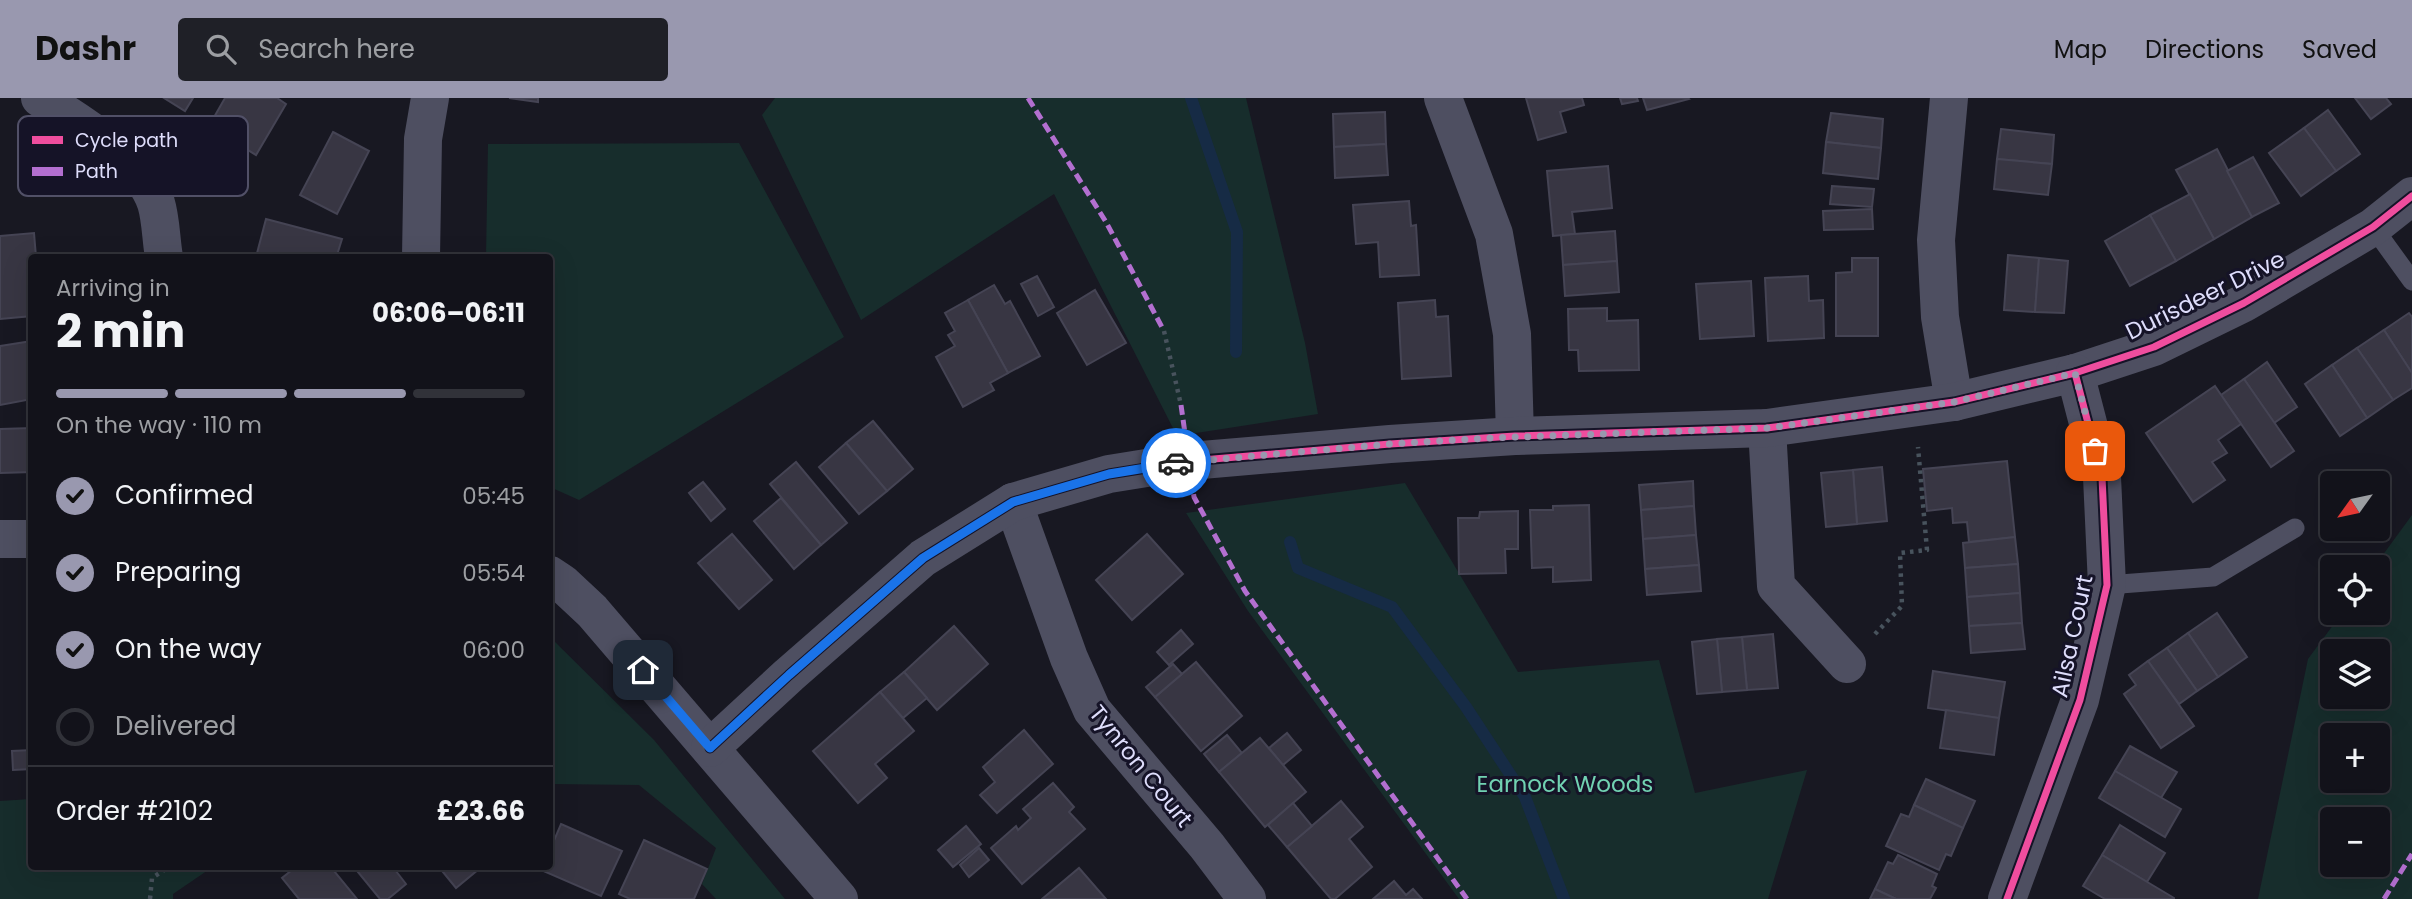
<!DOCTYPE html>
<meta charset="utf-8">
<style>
:root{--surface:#12121a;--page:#1f2027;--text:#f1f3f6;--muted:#9c9ea2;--line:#313239;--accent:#9998af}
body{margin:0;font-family:Poppins,sans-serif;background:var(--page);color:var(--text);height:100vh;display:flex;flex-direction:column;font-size:26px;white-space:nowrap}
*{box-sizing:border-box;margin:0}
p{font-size:23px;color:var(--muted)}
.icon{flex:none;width:38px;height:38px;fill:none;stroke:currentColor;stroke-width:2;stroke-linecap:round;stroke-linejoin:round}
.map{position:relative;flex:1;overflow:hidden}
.drawer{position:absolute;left:28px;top:156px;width:525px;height:616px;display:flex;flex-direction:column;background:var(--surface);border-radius:7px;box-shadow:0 7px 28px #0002,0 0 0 2px var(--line)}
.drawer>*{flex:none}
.needle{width:46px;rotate:237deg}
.tools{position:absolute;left:2320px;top:373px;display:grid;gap:14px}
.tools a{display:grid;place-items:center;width:70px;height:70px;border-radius:7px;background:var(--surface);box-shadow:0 7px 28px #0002,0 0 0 2px var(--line);font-size:35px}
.pin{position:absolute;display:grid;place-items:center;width:60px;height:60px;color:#fff;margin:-30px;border-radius:14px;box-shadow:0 4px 10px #0006}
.courier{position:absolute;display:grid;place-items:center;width:70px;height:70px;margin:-35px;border:5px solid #1a73e8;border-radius:50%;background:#fff;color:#222;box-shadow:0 2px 9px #0007}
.headline em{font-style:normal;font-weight:700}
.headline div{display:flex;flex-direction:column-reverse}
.headline{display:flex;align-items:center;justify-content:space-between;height:119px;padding:0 28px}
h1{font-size:46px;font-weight:700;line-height:52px}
.bar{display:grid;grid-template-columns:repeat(4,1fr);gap:10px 7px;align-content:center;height:84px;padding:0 28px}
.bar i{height:9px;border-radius:5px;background:var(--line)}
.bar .on{background:var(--accent)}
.bar p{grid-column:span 4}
.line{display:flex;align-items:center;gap:18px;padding:0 28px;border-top:2px solid var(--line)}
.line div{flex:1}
ol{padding:0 28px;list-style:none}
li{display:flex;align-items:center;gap:21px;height:77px}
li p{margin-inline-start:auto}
li .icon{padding:7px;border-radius:50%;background:var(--accent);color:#111;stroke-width:4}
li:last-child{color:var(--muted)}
li i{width:38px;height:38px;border:4px solid var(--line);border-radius:50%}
header{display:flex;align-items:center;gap:42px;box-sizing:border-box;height:98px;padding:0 35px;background:var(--accent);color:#111}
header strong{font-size:33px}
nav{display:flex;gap:38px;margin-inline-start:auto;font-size:24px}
.search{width:490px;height:63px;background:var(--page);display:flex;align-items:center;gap:18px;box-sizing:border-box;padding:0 24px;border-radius:7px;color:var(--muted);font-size:26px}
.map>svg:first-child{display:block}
.green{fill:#172d2c;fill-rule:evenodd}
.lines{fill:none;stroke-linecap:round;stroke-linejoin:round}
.stream{stroke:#162b45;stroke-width:12}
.building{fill:#383643;stroke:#454454;stroke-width:2}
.path{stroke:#48535d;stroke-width:4.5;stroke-dasharray:3.5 5;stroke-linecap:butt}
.lane{stroke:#4e4f61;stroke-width:19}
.street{stroke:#4e4f61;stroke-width:38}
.quiet{stroke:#b36fd0;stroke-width:5;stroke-dasharray:10 5;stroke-linecap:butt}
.cycleway-casing{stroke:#151327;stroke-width:11}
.cycleway{stroke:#ef4d9e;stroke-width:7}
.done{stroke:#9998af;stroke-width:7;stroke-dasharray:0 12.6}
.route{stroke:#1a73e8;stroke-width:9}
.labels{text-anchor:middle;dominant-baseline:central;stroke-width:6;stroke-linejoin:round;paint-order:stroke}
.street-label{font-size:23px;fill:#deddfb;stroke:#151327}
.park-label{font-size:23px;fill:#71d2b2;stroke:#151327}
.key{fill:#151327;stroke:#515067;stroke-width:2}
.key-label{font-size:19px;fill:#deddfb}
</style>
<header>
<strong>Dashr</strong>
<div class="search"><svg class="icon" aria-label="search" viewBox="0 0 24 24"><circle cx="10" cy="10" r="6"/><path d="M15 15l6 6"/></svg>Search here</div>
<nav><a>Map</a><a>Directions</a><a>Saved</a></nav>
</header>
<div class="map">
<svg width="2412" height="801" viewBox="0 0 2412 801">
<rect width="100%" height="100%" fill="#181822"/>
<g class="green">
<path d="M775,0H1246L1305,245L1318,316L1177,338L1054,96L861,222L762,17Z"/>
<path d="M739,45L844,239L579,402L550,389V159H486L488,46Z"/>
<path d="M1405,385L1518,574L1659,562L1695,695L1807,672L1768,801H1459L1248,513L1186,415Z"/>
<path d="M2412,417V801H2258L2308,561L2342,515L2378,514V469H2374ZM2333,553H2378V598H2333ZM2333,637H2378V682H2333ZM2333,721H2378V766H2333Z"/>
<path d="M550,539L654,642L785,801H716L702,786L716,750L639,687L550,686Z"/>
<path d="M31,701L32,768H214L173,796V801H0V703Z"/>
</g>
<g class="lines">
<g class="stream">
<path d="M1191,0L1237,134L1236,254"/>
<path d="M1290,444L1298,470L1392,509L1466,609L1525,699L1564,801"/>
</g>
</g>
<g class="building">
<path d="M164,0H193L185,13Z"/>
<path d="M225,0H277L286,6L256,57L209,28Z"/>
<path d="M509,0H538V4Z"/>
<path d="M1526,0H1582L1584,7L1560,14L1566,34L1538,42Z"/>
<path d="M1620,0H1637L1638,3L1622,6Z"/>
<path d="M1643,0H1688L1689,1L1647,12Z"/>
<path d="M2355,0H2386L2391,6L2371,21Z"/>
<path d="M2328,12L2360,56L2336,73L2304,30Z"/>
<path d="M1385,14L1386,46L1334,49L1333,16Z"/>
<path d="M1831,15L1883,21L1881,50L1826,44Z"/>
<path d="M2304,30L2336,73L2301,98L2269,55Z"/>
<path d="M2001,31L2054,37L2052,66L1997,61Z"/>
<path d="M333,34L369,53L337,116L300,97Z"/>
<path d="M1826,44L1881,50L1878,81L1823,75Z"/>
<path d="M1386,46L1388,77L1335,80L1334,49Z"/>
<path d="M2217,51L2252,119L2214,141L2176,72Z"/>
<path d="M2253,59L2279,105L2252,119L2227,73Z"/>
<path d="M1997,61L2052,66L2048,97L1994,91Z"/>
<path d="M1608,68L1612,110L1572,114L1575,136L1553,138L1547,73Z"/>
<path d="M1832,88L1874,91L1872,109L1830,106Z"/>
<path d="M2190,96L2214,141L2176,163L2150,117Z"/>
<path d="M1409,103L1411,128L1416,127L1419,177L1380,179L1378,144L1356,146L1353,107Z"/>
<path d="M1872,111L1873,131L1824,132L1823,113Z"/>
<path d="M2150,117L2176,163L2130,188L2105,143Z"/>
<path d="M266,121L342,141L337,157L346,159H256Z"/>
<path d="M1615,133L1617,163L1563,167L1561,137Z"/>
<path d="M34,135L36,159H32V218L0,221V138Z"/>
<path d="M2008,157L2039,160L2035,214L2004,212Z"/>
<path d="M1852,160H1878V238H1836V175L1852,174Z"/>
<path d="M2039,160L2068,163L2064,215L2035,214Z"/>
<path d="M1617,163L1619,194L1565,198L1563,167Z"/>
<path d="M1037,178L1054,209L1038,218L1021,186Z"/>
<path d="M1808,178L1809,203L1823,202L1824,240L1768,243L1765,180Z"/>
<path d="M1751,183L1754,238L1700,241L1696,186Z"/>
<path d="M994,187L1005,206L1010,203L1040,258L1008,275L968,202Z"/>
<path d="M1095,192L1126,245L1087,267L1057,215Z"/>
<path d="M968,202L1008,275L990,285L994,292L963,309L936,259L955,248L948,237L955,233L945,215Z"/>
<path d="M1435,202L1436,219L1448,218L1451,278L1402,281L1398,205Z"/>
<path d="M1607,210V223L1638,222L1639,272L1579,273L1578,252H1569L1568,211Z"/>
<path d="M2409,215L2412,219V275L2384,232Z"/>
<path d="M2384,232L2412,275V290L2393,302L2357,250Z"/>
<path d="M32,243V301L0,307V248Z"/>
<path d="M2357,250L2393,302L2367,320L2332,267Z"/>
<path d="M2267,264L2297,309L2274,325L2244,281Z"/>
<path d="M2332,267L2367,320L2340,338L2305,286Z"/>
<path d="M2244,281L2294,353L2271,369L2221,297Z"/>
<path d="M2215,288L2241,326L2218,342L2227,355L2212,364L2225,382L2193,404L2146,335Z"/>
<path d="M873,323L913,371L887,393L846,345Z"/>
<path d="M32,330V374L0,375V331Z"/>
<path d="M846,345L887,393L859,416L819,369Z"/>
<path d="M2007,363L2015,439L1969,444L1967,424L1953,425L1952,410L1927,413L1923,371Z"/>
<path d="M796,364L847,425L821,447L770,386Z"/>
<path d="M1882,369L1887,423L1857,426L1853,372Z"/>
<path d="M1853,372L1857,426L1826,429L1821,375Z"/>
<path d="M1693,383L1694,408L1641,412L1639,387Z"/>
<path d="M703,384L725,411L711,423L689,395Z"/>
<path d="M781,400L821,447L794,471L754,423Z"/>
<path d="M1589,407L1591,482L1553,484V469L1532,470L1530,412H1553V408Z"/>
<path d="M1694,408L1696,437L1643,441L1641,412Z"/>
<path d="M1518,413V451H1505L1506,475L1459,476L1458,420H1479L1480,414Z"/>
<path d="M732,436L772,482L739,511L698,465Z"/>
<path d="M1147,436L1183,476L1132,522L1096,482Z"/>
<path d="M1696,437L1699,467L1645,471L1643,441Z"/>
<path d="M2015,439L2018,466L1965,470L1963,445Z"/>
<path d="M2018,466L2020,495L1967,499L1965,470Z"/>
<path d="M1699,467L1701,493L1647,497L1645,471Z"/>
<path d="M2020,495L2022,525L1969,528L1967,499Z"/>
<path d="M2217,515L2247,559L2218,579L2188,535Z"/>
<path d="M2022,525L2025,551L1971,555L1969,528Z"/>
<path d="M954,528L988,566L937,612L904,574Z"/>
<path d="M1181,532L1193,546L1169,567L1157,554Z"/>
<path d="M2188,535L2218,579L2197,593L2167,550Z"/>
<path d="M1773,536L1778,590L1747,592L1742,539Z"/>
<path d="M1742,539L1747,592L1722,594L1717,541Z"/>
<path d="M1717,541L1722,594L1697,596L1692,544Z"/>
<path d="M2167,550L2197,593L2179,606L2148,563Z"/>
<path d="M2148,563L2194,628L2161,650L2124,596L2136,587L2129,577Z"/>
<path d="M1196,564L1242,618L1201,653L1155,599Z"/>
<path d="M1173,566L1182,576L1155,599L1146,589Z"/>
<path d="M1933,573L2005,584L1999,620L1928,610Z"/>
<path d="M904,574L927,600L903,620L880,594Z"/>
<path d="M880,594L914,633L875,666L887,680L858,705L813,653Z"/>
<path d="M1946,612L1999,620L1994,657L1940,650Z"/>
<path d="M1024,632L1053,666L997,715L980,697L995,684L983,669Z"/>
<path d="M1287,635L1301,652L1283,667L1269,650Z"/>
<path d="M1227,637L1242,655L1219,674L1204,656Z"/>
<path d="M1260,640L1306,694L1265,729L1219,674Z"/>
<path d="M2130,648L2177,674L2161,700L2115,673Z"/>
<path d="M32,652V671L13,672L12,653Z"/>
<path d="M2115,673L2181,711L2165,739L2099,700Z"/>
<path d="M1926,681L1975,703L1963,730L1914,707Z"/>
<path d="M1053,685L1074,709L1069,714L1085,731L1022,786L991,750L1016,728L1018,732L1031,720L1023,711Z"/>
<path d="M1341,703L1363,729L1349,741L1372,769L1335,801H1331L1287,749Z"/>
<path d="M1293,705L1312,728L1287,749L1268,727Z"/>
<path d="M1914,707L1963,730L1951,758L1946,756L1939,772L1886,748L1901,716L1909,719Z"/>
<path d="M561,726L622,753L601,798L541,772L542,768H550V752Z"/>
<path d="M2120,727L2165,755L2147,784L2102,757Z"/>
<path d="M966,728L981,746L953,769L938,752Z"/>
<path d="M644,742L707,771L694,801H630L619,796Z"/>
<path d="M979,750L989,762L969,779L960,767Z"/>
<path d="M1898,757L1937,776L1932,788L1936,790L1930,801H1896L1875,791L1888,764L1893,766Z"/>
<path d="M2102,757L2174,800V801H2105L2083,788Z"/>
<path d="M297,768H330L357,801H299L282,780Z"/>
<path d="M353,768H392L406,786L388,801H380Z"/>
<path d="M438,768H477L479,771L456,790Z"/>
<path d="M1079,770L1106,801H1042Z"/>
<path d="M1394,783L1406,797L1413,791L1422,801H1373Z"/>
<path d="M1875,791L1896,801H1870Z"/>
</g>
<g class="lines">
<g class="path">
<path d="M1164,233L1181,307"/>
<path d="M1875,536L1902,508L1900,455L1927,452L1918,349"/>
<path d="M150,801L152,780L170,768"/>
</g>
<g class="lane">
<path d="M2373,129L2412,183"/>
<path d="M2107,487L2213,479L2295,430"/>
</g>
<g class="street">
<path d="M40,0C77,22 142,63 156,105C161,121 161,142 164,159"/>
<path d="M1443,0L1494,136L1512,236L1515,338"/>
<path d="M1949,0L1936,142L1940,219L1954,304"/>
<path d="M421,159L423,41L430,0"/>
<path d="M1767,330L1776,488L1847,566"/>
<path d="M1013,404L1069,560L1092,612L1207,748L1247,801"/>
<path d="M0,441H32"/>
<path d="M550,477L562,485L592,513L839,801"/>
<path d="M710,650L789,577L923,460L1013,404L1109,376L1190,363L1390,346L1515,338L1767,330L1954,304L2075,275L2154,249L2244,205L2373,129L2412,98"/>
<path d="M2007,801L2080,602L2107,487L2102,379L2075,275"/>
</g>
<g class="quiet">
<path d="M1028,0L1106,124L1164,233"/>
<path d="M1181,307L1194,399L1245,493L1467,801"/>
<path d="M2384,801L2412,756"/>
</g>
<defs>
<g id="cycleway">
<path d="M710,650L789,577L923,460L1013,404L1109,376L1190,363L1390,346L1515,338L1767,330L1954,304L2075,275L2154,249L2244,205L2373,129L2412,98"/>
<path d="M2007,801L2080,602L2107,487L2102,379L2075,275"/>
</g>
</defs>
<use href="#cycleway" class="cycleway-casing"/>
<use href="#cycleway" class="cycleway"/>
</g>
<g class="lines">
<path class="done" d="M1176,365L1390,346L1490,340L1768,330L1954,304L2075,275L2095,353"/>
<path class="route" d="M643,572L710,650L789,577L923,460L1013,404L1109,376L1176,365"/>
</g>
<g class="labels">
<g class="street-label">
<text transform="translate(2205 197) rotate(-26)">Durisdeer Drive</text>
<text transform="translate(2072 538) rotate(-78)">Ailsa Court</text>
<text transform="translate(1141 668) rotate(51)">Tynron Court</text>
</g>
<g class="park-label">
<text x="1565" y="686">Earnock Woods</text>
</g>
</g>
<rect x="18" y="18" width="230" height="80" rx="10" class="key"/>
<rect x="32" y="38" width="31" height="8" fill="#ef4d9e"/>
<rect x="32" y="69" width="31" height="9" fill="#b36fd0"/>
<g class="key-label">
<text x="75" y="49">Cycle path</text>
<text x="75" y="80">Path</text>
</g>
</svg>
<div class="tools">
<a><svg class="needle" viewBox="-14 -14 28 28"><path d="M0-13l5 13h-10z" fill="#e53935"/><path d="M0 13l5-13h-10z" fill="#9c9ea2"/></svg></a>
<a><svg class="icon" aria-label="locate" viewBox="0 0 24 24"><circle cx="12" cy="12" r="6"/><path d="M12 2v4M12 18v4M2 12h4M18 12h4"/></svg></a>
<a><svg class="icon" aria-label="layers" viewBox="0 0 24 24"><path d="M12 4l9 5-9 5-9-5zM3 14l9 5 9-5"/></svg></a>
<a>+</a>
<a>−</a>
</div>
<div class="pin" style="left:2095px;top:353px;background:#ea580c"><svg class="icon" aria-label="bag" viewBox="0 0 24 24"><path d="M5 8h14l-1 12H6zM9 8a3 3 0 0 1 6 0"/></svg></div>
<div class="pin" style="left:643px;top:572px;background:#1f2937"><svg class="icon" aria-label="home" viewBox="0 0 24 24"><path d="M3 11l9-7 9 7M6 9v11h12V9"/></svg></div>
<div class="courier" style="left:1176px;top:365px"><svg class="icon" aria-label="car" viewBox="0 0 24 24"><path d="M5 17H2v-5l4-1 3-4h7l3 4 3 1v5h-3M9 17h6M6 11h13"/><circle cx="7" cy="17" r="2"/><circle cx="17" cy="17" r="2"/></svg></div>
<section class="drawer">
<div class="headline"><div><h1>2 min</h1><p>Arriving in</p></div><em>06:06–06:11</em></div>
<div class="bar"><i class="on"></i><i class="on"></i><i class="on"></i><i></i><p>On the way · 110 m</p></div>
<ol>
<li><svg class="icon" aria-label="check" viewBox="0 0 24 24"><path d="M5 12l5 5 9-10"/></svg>Confirmed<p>05:45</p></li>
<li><svg class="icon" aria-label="check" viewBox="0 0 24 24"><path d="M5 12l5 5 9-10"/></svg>Preparing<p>05:54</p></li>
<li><svg class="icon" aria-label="check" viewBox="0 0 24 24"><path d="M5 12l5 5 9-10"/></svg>On the way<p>06:00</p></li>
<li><i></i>Delivered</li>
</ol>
<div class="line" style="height:91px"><div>Order #2102</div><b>£23.66</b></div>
</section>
</div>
